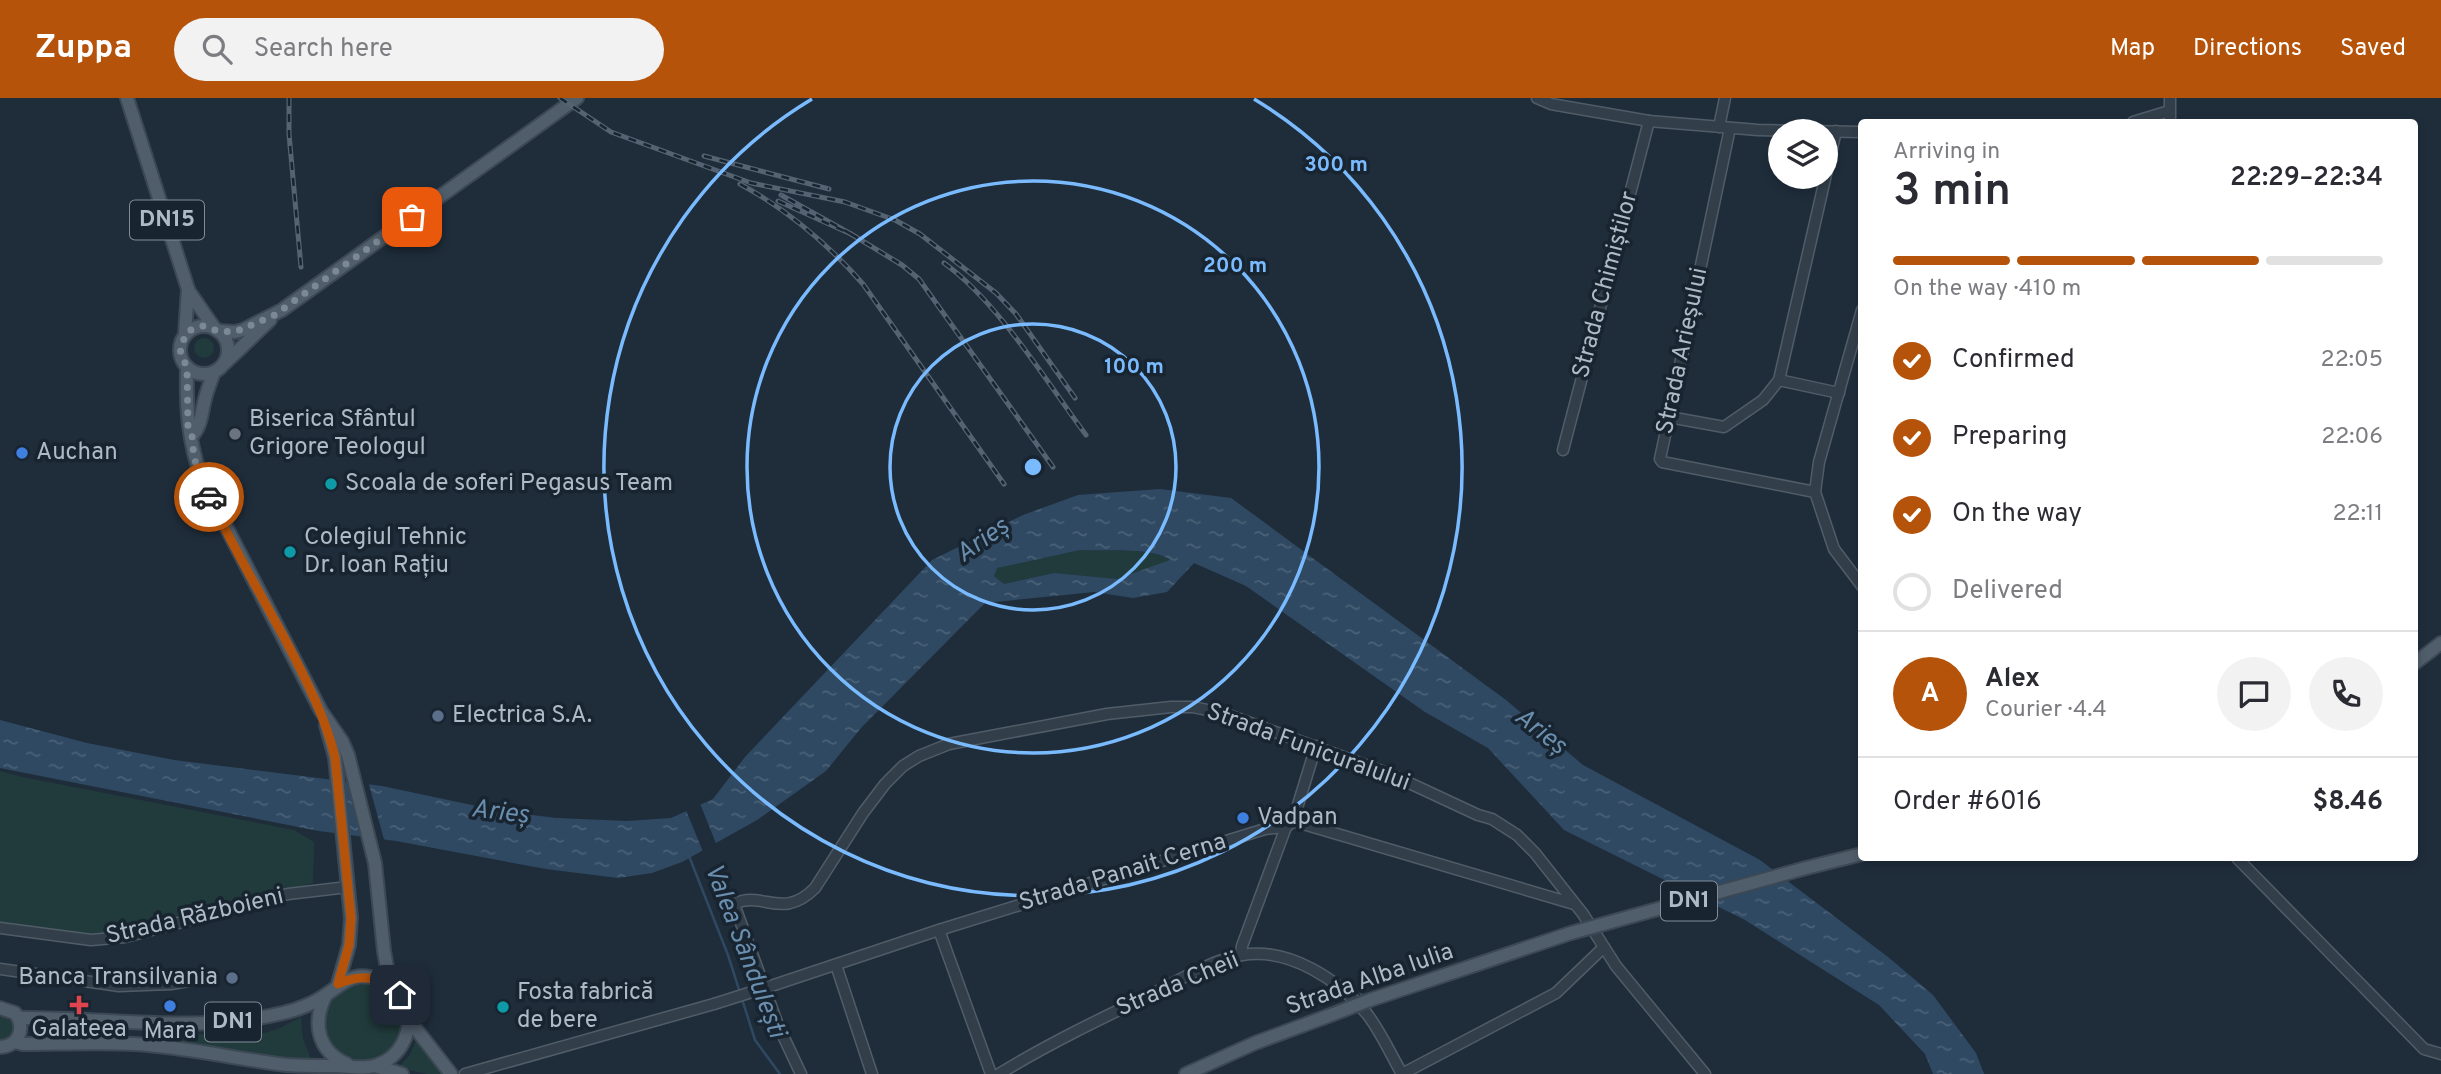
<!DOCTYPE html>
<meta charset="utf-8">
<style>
:root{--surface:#fff;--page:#f2f2f3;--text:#2b2b33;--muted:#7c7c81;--line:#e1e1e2;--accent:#b45309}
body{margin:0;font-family:Overpass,sans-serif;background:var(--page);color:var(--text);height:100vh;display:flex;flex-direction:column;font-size:26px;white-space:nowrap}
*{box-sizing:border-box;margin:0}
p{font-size:23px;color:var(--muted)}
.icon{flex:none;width:38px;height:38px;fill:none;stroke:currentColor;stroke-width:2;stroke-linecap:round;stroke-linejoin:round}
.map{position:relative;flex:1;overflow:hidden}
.drawer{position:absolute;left:1858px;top:21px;width:560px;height:742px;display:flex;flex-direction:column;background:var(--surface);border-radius:7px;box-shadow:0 4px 10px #0003}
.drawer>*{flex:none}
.controls{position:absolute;left:1768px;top:21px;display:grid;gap:14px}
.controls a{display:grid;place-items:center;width:70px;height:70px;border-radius:50%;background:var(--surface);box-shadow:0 4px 10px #0003;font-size:35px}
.pin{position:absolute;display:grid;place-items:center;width:60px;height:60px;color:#fff;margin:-30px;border-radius:14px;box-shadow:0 4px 10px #0006}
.courier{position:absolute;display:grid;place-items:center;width:70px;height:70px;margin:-35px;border:5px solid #b45309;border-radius:50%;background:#fff;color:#222;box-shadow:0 2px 9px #0007}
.overview em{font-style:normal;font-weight:600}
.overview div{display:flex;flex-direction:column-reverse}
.overview{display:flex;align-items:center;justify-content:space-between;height:119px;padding:0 35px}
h1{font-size:46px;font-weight:600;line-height:52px}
.bar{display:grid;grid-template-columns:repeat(4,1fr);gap:10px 7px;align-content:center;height:84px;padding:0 35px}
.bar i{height:9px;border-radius:5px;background:var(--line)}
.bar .on{background:var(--accent)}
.bar p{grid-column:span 4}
.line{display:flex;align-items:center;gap:18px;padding:0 35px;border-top:2px solid var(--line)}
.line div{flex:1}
.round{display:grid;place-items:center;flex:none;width:74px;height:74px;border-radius:37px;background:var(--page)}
ol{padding:0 35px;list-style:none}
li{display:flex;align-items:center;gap:21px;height:77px}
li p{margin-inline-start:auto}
li .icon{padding:7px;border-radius:50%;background:var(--accent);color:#fff;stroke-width:4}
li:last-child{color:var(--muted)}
li i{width:38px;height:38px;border:4px solid var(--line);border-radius:50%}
header{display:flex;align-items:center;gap:42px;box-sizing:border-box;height:98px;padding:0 35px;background:var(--accent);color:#fff}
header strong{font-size:33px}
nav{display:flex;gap:38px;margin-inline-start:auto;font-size:24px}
.search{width:490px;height:63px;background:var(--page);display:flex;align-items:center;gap:18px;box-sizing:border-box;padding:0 24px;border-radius:38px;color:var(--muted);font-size:26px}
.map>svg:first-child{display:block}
.green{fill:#213b3c}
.water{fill:url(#water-ripples);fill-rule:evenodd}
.pier{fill:#1f2d3b}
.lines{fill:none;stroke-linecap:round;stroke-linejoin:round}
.stream{stroke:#2f4962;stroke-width:2.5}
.minor-casing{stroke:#505d68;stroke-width:13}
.major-casing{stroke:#3c4854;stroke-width:16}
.minor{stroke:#323f4b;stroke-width:10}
.major{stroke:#505e6b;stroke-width:12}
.rail-casing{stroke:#546372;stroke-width:5}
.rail{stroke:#18242f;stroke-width:2.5;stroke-dasharray:8;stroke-linecap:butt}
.minor-bridge-casing{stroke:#505d68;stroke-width:13;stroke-linecap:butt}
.major-bridge-casing{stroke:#3c4854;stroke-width:16;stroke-linecap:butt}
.minor-bridge{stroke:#323f4b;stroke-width:10}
.major-bridge{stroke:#505e6b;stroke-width:12}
.done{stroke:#7b8996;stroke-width:7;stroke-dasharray:0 12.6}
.route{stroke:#b45309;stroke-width:9}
.ring{fill:none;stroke:#7abbff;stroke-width:3.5}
.worship-dot{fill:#6b7280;stroke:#18242f;stroke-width:2.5}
.shop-dot{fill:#3f7fe0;stroke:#18242f;stroke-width:2.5}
.culture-dot{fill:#0f9aa8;stroke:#18242f;stroke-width:2.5}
.service-dot{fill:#5c6f8a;stroke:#18242f;stroke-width:2.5}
.health-dot{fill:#e0444e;stroke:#18242f;stroke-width:2.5}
.labels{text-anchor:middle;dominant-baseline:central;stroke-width:7;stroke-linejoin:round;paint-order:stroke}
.shield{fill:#18242f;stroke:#808d99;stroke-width:2}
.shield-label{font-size:23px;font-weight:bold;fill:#adbac7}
.street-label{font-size:24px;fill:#adbac7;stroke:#18242f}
.poi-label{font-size:24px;fill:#adbac7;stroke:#18242f;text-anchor:start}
.water-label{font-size:26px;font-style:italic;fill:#6a8eae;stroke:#18242f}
.centre{fill:#7abbff;stroke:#18242f;stroke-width:3.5}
.ring-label{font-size:21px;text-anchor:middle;font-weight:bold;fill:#7abbff;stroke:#18242f;stroke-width:7;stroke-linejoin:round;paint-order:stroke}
</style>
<header>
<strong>Zuppa</strong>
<div class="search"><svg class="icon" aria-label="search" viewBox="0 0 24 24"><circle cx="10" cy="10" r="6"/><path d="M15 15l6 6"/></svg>Search here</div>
<nav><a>Map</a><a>Directions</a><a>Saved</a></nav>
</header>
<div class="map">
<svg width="2441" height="976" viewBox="0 0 2441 976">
<defs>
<pattern id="water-ripples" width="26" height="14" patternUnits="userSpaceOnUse" patternTransform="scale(1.75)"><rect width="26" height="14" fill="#2f4962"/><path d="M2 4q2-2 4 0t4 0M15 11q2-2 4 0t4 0" fill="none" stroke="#4a6177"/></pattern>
</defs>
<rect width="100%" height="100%" fill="#1f2d3b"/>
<g class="green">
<circle cx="204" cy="250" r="10"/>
<path d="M1080,452C1103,453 1154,449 1171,463L1117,481L1054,475L1004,486L994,478L996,470Z"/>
<path d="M0,673L22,679L294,732L314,744L313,785L125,836L94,838L0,825Z"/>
<path d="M358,883L378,885L400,905L404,934L387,959L359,966L332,953L321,925L332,897Z"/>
<path d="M0,919C9,919 14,925 13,934L5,942H0Z"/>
<path d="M301,919L303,941L312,963L310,966L144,942L145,937L264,935L278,931Z"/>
<path d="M417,941L443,976H428L398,970L409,958Z"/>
</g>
<path class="water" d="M1160,391L1231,400L1506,602L1583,667L1760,762L1888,859L1933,897L1976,955L1984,976H1933L1925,956L1879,907L1745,822L1564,732L1488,650L1425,614L1246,488L1194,465L1167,494L1133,500L1094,494L985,505L861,630L826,673L757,722L682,764L652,775L618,780L546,771L396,743L319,733L0,670V622L87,645L174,662L382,688L500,713L556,720L627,723L671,720L713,701L745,659L932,462L1023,417L1078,397ZM1080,452C1102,453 1154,449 1170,462L1117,481L1054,475L1004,486L994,478L997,470Z"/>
<g class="pier">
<path d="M352,681L368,683L385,745L367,743Z"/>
<path d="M699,703L717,748L704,756L685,710Z"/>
</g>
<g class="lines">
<g class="stream">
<path d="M689,758L728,857L755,942L780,976"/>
<path d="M1360,894L1364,901"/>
<path d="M1368,907L1375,919"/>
<path d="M1393,949L1405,970"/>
</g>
<defs>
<g id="minor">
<path d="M1537,0L1551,6L1649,23L1758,32L1862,34"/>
<path d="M2133,24L2169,13"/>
<path d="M2170,24V0"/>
<path d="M1719,29L1725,0"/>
<path d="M1730,30L1660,361L1662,364L1815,394"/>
<path d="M1862,212L1819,364L1815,394L1834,451L1862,488"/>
<path d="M1779,282L1839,295"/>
<path d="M1669,319L1724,329L1763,302L1779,282L1836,33"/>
<path d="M1563,352L1649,23"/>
<path d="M1293,723L1316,648"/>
<path d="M2237,760L2424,951L2441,956"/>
<path d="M0,830L91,842L125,839L288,796L348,789"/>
<path d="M939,832L991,976"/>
<path d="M1241,857L1242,848L1286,729"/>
<path d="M836,867L872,976"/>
<path d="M0,871L119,888L171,886L211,879"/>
<path d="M777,886L939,832L1265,731L1286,729L1293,723L1574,806"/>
<path d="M465,976L714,906"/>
<path d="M801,976L778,927L734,806C763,792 782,823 815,790L863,715L885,686L903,668L919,658L949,646L1107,616L1171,609H1193L1226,616L1390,676L1478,717L1492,721L1517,737L1535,755L1583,816L1616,868L1705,976"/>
<path d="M999,976C1048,946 1098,922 1150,897C1179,883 1210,862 1242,857C1289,849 1339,882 1367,916C1381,934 1391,957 1402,976"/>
<path d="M1402,976L1556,895L1603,850"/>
</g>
<g id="major">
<path d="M127,0L188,191L185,237"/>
<path d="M188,192L215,231"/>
<circle cx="204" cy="252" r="24"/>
<path d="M218,233L235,234L243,232L282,212L577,0"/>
<path d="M225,265L270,222"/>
<path d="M187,269C186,311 188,342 202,382L321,613L342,643L348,657L375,765L384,853L390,887"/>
<path d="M192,338C202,327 201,315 205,301C207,292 211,283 214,274"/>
<path d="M2415,565L2441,545"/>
<path d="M326,627L335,659L351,820L349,847L338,886"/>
<path d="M1806,770L1862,756"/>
<path d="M326,897C312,924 317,953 347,966"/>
<path d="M1370,902L1571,835"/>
<path d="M0,910L15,915C26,930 19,948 0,949"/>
<path d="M409,922L451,976"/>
<path d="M15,944L23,946C60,946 98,944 135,946C186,949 236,961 287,967C303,968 319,968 335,968C348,968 364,972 377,967C400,959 412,936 407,912C403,899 392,887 379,882C355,872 345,884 327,896C315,905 297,912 283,915C197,936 106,919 19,920"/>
<path d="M375,968L402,976"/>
<path d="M1186,976L1255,945L1328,918"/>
</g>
</defs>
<use href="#minor" class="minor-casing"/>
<use href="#major" class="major-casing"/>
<use href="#minor" class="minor"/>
<use href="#major" class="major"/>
<defs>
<g id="rail">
<path d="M289,0V36L301,169"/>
<path d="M560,0L611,34L751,85L845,104L895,122L920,136L996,195L1016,216L1075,300"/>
<path d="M704,58L829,91"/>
<path d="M740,86C786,111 828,146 863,186L1004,386"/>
<path d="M778,103L851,136L781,97"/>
<path d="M851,136L902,167L919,181L1053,369"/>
<path d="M944,165C998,204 1046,283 1086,337"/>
</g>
</defs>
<use href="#rail" class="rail-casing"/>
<use href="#rail" class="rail"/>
<defs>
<path id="minor-bridge" d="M714,906L777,886"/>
<g id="major-bridge">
<path d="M1571,835L1806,770"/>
<path d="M1328,918L1370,902"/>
</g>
</defs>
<use href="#minor-bridge" class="minor-bridge-casing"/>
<use href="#major-bridge" class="major-bridge-casing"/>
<use href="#minor-bridge" class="minor-bridge"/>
<use href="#major-bridge" class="major-bridge"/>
</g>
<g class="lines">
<path class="done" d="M209,399L194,360L192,338L188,331L187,269L181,257L180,249L188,233L203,228L218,233L235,234L273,218L412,119"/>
<path class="route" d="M209,399C233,449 261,497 287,545C306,582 325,618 335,659L351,820L349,847L338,886C362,875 381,878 400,897"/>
</g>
<g class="ring">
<circle cx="1033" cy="369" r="143"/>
<circle cx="1033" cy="369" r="286"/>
<path d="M1254 1A429 429 0 1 1 812 1"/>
</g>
<circle class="worship-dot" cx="235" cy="336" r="7"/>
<g class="shop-dot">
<circle cx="22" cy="355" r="7"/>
<circle cx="1243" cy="720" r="7"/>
<circle cx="170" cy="908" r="7"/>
</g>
<g class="culture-dot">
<circle cx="331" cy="386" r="7"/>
<circle cx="290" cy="454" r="7"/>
<circle cx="503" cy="909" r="7"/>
</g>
<g class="service-dot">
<circle cx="438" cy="618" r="7"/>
<circle cx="232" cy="880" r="7"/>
</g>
<path class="health-dot" d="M75.5 896.5h7v7h7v7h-7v7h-7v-7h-7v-7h7z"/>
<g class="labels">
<g class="shield">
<rect x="130" y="102.5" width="74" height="39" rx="5"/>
<rect x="1661" y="783.5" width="56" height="39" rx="5"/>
<rect x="205" y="904.5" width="56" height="39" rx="5"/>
</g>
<g class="shield-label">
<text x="167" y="122">DN15</text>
<text x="1689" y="803">DN1</text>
<text x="233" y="924">DN1</text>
</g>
<g class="street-label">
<text transform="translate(1606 187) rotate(-75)">Strada Chimiștilor</text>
<text transform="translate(1683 253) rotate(-78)">Strada Arieșului</text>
<text transform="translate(1308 650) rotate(20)">Strada Funicuralului</text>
<text transform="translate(1123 775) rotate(-17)">Strada Panait Cerna</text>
<text transform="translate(195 819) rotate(-13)">Strada Războieni</text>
<text transform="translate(1370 882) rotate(-19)">Strada Alba Iulia</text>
<text transform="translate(1178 887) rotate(-23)">Strada Cheii</text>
</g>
<g class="poi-label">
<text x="249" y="322">Biserica Sfântul<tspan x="249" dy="28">Grigore Teologul</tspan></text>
<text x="36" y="355">Auchan</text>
<text x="345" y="386">Scoala de soferi Pegasus Team</text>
<text x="304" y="440">Colegiul Tehnic<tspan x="304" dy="28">Dr. Ioan Rațiu</tspan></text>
<text x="452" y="618">Electrica S.A.</text>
<text x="1257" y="720">Vadpan</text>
<text x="218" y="880" text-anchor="end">Banca Transilvania</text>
<text x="517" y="895">Fosta fabrică<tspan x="517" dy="28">de bere</tspan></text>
<text x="79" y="932" text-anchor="middle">Galateea</text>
<text x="170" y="934" text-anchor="middle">Mara</text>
</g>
<g class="water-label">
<text transform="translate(983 443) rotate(-35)">Arieș</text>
<text transform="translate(1540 634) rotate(38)">Arieș</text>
<text transform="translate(500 715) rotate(7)">Arieș</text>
<text transform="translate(744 853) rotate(69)">Valea Sândulești</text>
</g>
</g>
<circle cx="1033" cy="369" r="10" class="centre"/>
<g class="ring-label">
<text x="1336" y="73">300 m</text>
<text x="1235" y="174">200 m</text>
<text x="1134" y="275">100 m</text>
</g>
</svg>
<div class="controls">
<a><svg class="icon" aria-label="layers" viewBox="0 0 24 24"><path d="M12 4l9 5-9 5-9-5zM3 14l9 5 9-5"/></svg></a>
</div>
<div class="pin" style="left:412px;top:119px;background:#ea580c"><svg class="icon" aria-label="bag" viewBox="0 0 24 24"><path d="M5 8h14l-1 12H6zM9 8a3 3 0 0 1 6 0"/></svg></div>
<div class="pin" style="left:400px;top:897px;background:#1f2937"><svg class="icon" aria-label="home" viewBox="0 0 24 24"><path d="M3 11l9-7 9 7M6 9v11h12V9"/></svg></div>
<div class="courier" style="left:209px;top:399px"><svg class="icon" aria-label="car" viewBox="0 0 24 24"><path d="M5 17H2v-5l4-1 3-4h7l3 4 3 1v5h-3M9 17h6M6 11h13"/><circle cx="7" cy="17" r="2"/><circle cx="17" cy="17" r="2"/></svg></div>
<section class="drawer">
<div class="overview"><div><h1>3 min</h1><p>Arriving in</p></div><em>22:29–22:34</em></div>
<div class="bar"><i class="on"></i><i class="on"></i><i class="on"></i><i></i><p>On the way · 410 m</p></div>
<ol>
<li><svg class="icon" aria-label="check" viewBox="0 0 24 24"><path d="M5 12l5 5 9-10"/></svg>Confirmed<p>22:05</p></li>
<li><svg class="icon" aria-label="check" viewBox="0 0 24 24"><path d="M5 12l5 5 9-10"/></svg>Preparing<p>22:06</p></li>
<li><svg class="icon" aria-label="check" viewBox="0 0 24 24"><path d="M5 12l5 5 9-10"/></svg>On the way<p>22:11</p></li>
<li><i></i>Delivered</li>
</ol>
<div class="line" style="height:126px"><b class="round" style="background:var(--accent);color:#fff">A</b><div><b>Alex</b><p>Courier · 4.4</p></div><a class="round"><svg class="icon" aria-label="chat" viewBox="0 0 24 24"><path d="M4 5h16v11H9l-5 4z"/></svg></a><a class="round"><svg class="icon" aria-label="phone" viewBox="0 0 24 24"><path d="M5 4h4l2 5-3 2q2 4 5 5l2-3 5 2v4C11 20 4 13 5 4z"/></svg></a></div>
<div class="line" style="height:91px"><div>Order #6016</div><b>$8.46</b></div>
</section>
</div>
